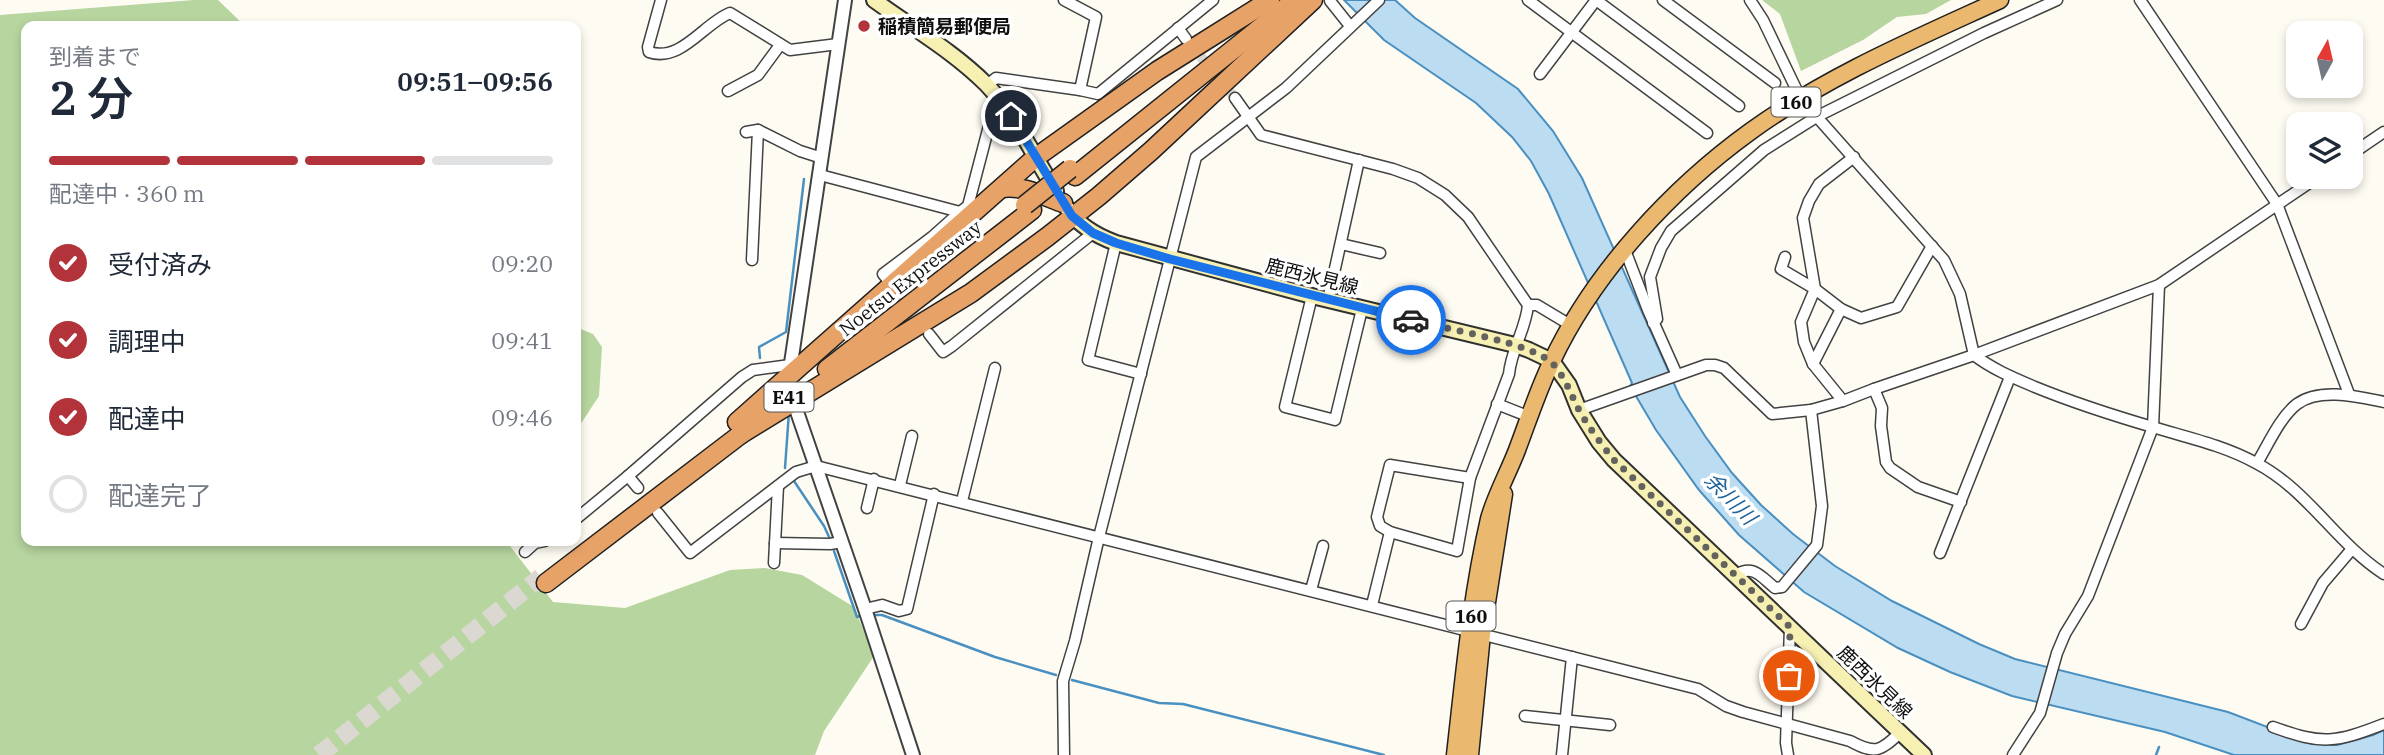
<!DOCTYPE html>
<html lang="ja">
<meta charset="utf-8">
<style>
:root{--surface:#fff;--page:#f6f6f7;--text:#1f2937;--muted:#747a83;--line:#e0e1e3;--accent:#b23339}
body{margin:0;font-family:"IBM Plex Serif","Noto Sans JP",serif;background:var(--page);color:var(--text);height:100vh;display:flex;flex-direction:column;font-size:26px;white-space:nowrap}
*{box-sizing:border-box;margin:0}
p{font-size:23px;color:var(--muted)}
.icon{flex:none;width:38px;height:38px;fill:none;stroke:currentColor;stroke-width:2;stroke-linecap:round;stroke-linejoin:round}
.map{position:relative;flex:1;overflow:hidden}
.side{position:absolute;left:21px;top:21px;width:560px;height:525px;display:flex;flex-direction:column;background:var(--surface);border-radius:14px;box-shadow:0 4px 10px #0003}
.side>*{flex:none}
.needle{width:46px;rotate:8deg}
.controls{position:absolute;left:2286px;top:21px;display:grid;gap:14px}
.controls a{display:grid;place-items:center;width:77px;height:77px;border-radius:14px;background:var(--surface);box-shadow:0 4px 10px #0003;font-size:35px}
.pin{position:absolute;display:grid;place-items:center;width:60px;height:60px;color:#fff;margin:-30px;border:4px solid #fff;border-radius:50%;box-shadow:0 2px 7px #0007}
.courier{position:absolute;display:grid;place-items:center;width:70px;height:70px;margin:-35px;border:5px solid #1a73e8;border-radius:50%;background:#fff;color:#222;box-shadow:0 2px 9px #0007}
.summary em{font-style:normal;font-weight:600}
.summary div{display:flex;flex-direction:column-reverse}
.summary{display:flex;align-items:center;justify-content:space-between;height:119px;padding:0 28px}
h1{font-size:46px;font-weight:600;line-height:52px}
.bar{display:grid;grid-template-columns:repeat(4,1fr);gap:10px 7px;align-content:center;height:84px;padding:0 28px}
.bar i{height:9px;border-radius:5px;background:var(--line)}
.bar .selected{background:var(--accent)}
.bar p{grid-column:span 4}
ol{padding:0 28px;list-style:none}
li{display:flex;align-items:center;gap:21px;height:77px}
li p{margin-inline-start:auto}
li .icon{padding:7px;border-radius:50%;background:var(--accent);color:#fff;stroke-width:4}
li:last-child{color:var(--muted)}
li i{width:38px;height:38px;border:4px solid var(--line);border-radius:50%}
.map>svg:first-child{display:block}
.forest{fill:#b7d59f}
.water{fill:#bbdcf1;stroke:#4990c1;stroke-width:2}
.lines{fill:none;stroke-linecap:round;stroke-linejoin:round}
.stream{stroke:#4990c1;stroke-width:2.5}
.minor-tunnel{stroke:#dad8d0;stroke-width:10;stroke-dasharray:10 5;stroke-linecap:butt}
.motorway-tunnel{stroke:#dad8d0;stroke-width:18;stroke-dasharray:18 9;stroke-linecap:butt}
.minor-casing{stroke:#424242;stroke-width:13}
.tertiary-casing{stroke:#424242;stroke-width:16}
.secondary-casing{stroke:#313131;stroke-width:18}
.trunk-casing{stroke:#202020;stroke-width:19}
.motorway-casing{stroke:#202020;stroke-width:21}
.minor{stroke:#fff;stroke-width:10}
.tertiary{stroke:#fff;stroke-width:12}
.secondary{stroke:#f7f0b3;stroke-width:14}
.trunk{stroke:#eab86e;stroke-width:16}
.motorway{stroke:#e7a267;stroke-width:18}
.motorway-bridge-casing{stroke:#202020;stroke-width:21;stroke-linecap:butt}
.motorway-bridge{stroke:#e7a267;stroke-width:18}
.done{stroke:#63625e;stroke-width:7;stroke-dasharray:0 12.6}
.route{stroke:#1a73e8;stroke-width:9}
.poi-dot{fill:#b23339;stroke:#fff;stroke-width:2.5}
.labels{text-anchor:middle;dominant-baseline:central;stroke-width:7;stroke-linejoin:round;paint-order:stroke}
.shield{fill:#fff;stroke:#575757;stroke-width:2}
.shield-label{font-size:18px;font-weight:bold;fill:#0f0f0f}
.poi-label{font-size:19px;font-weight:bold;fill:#0f0f0f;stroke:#fff;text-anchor:start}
.street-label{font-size:19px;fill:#0f0f0f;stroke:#fff}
.water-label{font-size:21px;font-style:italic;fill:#236395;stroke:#fff}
</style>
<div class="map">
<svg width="2384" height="755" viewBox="0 0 2384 755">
<rect width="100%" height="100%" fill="#fefbf2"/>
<g class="forest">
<path d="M194,0H218L245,26H26V541H490L510,546L553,602L625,608L730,570L765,568L802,575L854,607L874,656L824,731L815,755H0V15Z"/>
<path d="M1762,0H1951L1926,14L1897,17L1863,40L1801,71L1780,14Z"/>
<path d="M576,327L593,334L602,347L599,396L576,431Z"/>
</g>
<path class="water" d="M1344,0H1395L1415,18L1518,89L1553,131L1582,178L1680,397L1705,436L1732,473L1761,505L1793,534L1835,566L1892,601L1979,644L2015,659L2228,712L2312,744L2337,745L2373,735L2384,730V755H2234L2165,732L2012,696L1950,672L1898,648L1804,592L1739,535L1699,490L1656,430L1630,386L1632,383L1549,194L1531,161L1512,137L1476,103L1384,40Z"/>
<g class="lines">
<g class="stream">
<path d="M760,358L759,347L786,332L804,179"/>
<path d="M785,468L789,412"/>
<path d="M794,481L824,526L830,539"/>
<path d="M834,551L857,617L860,616"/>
<path d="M876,615H882L995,657L1056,675"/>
<path d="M1072,680L1159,703L1183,704L1384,755"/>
<path d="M2156,755L2159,747"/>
</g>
<g class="minor-tunnel">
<path d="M1191,45L1235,98"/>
<path d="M891,283L924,327"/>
</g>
<path class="motorway-tunnel" d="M319,755L541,577"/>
<defs>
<g id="minor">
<path d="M661,0L648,47L649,52C681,63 704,23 730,13L790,50L838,44"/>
<path d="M1064,0L1096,17L1080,90"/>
<path d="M1528,0L1707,133"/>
<path d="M1596,0L1739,106"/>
<path d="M1663,0L1775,83"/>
<path d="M1750,0L1763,20L1801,99L1944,260L1960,294L1974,355C1992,369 2014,378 2035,387C2074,403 2115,416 2156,428C2190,438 2225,446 2256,463C2308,490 2336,543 2384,574"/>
<path d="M2140,0L2277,204L2349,394"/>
<path d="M1330,1L1350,26"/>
<path d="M1178,28L1186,39"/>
<path d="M1540,74L1596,0"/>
<path d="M987,85L996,78L1080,90L1098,94L1213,0"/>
<path d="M728,91L758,75L780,45"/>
<path d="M1235,98L1261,135L1393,169L1418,178L1445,195L1468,217L1528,305C1526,329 1511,350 1509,374L1470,478L1457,551L1390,532L1372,605"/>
<path d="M746,132L758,130L800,151L822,158"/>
<path d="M2350,155L2384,132"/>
<path d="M820,175L960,212L932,237L883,274L888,280"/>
<path d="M960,212L968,206L990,122L1006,109"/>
<path d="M1116,243L1088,360L1141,374"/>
<path d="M1341,244L1380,253"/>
<path d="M1625,250L1648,310L1677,375"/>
<path d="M1785,257L1781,269L1815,289L1841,309L1861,318L1897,307L1932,246"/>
<path d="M752,260L758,130"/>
<path d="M1312,296L1285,407L1335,420L1362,309"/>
<path d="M1328,300L1359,160"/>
<path d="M1528,305H1537L1572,326"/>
<path d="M1653,323L1657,319L1650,277L1661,248L1671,231L1764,150L1818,116L1984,33L2057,0"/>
<path d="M929,334L943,352L952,346L1093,233"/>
<path d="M1813,364L1841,309"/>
<path d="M1874,389L1882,408L1881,426L1886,462L1890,468L1918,487L1961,502"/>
<path d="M1843,401L1813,364L1804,342L1801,322L1815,289L1803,218L1809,201L1819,184L1854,157"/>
<path d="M1497,404L1530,417"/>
<path d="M1579,410L1706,365H1715L1724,368L1772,414L1811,410L1843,401L1874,389L1974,355L2159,285L2318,177"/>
<path d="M2257,463C2268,445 2280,417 2297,404C2320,387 2359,397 2384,402"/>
<path d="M900,485L912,436"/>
<path d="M638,488L628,476L742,377L753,370L790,365"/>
<path d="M962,501L995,368"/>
<path d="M867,508L874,479"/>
<path d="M658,513L690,553L796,472L816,466L1698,689L1726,706L1743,712L1850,741C1876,755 1880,751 1900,733"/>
<path d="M576,519L628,476"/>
<path d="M1390,532L1380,526L1377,517L1390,465L1470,478"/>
<path d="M775,543L830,544L842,542"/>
<path d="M525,552L535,543L545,541"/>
<path d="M1940,553L2010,377"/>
<path d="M774,563L778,486"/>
<path d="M1735,575C1754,564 1760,576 1775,588L1782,587L1817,545L1822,506L1811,410"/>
<path d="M1311,590L1323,546"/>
<path d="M865,609L882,605L899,611L907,609L934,494"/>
<path d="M2301,624L2323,583L2352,549"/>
<path d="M1525,716L1610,725"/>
<path d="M2273,727C2323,745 2335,743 2384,724"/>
<path d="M1064,755L1063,681L1075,641L1099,537L1196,157L1286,88L1379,0"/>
<path d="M1562,755L1572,657"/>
<path d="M1788,755L1786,743L1790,627"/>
<path d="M2013,755L2040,713L2057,653L2065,634L2088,596L2153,427L2159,285"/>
</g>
<g id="tertiary">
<path d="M790,370L845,0"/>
<path d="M795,406L865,609L913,755"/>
</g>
<g id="secondary">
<path d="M874,0C911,27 953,51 986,84C1015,114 1033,156 1056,191"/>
<path d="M1067,208C1078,225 1097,236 1116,243L1312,296L1515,345L1529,350L1552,361L1569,385L1579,410L1599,442L1614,460L1924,755"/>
</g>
<g id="trunk">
<path d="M1455,755C1464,676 1471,597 1489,519C1494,499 1509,471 1517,450C1528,421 1538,390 1552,361C1594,272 1672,188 1751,131C1827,76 1915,39 2000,0"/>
<path d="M1470,755L1482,634L1504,494"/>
</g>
<g id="motorway">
<path d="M1075,176L1295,0"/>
<path d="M1002,188C1022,185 1044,196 1063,203"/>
<path d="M827,369L1032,210"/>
<path d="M737,422L1035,158L1157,71L1270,0"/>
<path d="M741,434L971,293L1047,237L1099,196L1151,151L1313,0"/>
<path d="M546,583L749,428"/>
</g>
</defs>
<use href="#minor" class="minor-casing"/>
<use href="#tertiary" class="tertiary-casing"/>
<use href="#secondary" class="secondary-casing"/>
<use href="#trunk" class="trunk-casing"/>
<use href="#motorway" class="motorway-casing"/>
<use href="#minor" class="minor"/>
<use href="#tertiary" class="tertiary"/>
<use href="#secondary" class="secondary"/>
<use href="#trunk" class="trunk"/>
<use href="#motorway" class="motorway"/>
<defs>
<path id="motorway-bridge" d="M1025,205L1070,169"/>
</defs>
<use href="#motorway-bridge" class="motorway-bridge-casing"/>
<use href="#motorway-bridge" class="motorway-bridge"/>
</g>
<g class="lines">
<path class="done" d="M1411,320C1441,328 1536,343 1554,365C1566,379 1571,395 1580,412C1590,429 1602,445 1614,460L1790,627L1789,676"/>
<path class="route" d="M1011,116L1072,216L1093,233L1116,243L1170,259L1411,320"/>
</g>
<circle class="poi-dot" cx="864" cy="26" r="7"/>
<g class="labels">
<g class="shield">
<rect x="1771.5" y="87.5" width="49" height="29" rx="5"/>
<rect x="764.5" y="382.5" width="49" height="29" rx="5"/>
<rect x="1446.5" y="601.5" width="49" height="29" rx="5"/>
</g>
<g class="shield-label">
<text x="1796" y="102">160</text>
<text x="789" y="397">E41</text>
<text x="1471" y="616">160</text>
</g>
<g class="poi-label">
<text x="878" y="26">稲積簡易郵便局</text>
</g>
<g class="street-label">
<text transform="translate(1312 276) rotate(14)">鹿西氷見線</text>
<text transform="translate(910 278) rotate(-38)">Noetsu Expressway</text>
<text transform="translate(1875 682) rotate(44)">鹿西氷見線</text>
</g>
<g class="water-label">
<text transform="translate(1731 498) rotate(46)">余川川</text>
</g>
</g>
</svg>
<div class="controls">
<a><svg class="needle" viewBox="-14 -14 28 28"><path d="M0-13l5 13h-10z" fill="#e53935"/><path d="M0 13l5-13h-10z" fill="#747a83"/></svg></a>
<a><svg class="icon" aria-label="layers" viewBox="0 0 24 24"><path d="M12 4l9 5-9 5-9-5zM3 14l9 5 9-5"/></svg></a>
</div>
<div class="pin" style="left:1789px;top:676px;background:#ea580c"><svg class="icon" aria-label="bag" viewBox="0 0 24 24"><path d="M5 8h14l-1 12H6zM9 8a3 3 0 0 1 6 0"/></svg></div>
<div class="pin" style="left:1011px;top:116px;background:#1f2937"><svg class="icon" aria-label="home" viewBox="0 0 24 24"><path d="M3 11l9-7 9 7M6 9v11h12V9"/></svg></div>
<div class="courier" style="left:1411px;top:320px"><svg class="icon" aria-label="car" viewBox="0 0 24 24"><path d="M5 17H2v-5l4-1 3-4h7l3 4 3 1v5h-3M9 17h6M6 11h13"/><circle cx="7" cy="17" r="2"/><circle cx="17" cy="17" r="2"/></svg></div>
<section class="side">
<div class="summary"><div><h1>2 分</h1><p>到着まで</p></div><em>09:51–09:56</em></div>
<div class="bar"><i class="selected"></i><i class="selected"></i><i class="selected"></i><i></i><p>配達中 · 360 m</p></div>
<ol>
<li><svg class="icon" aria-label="check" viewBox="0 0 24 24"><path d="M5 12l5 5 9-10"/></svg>受付済み<p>09:20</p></li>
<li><svg class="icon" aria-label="check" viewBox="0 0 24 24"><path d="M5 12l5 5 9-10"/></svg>調理中<p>09:41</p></li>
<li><svg class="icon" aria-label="check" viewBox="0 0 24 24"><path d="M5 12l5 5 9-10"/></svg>配達中<p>09:46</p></li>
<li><i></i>配達完了</li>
</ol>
</section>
</div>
